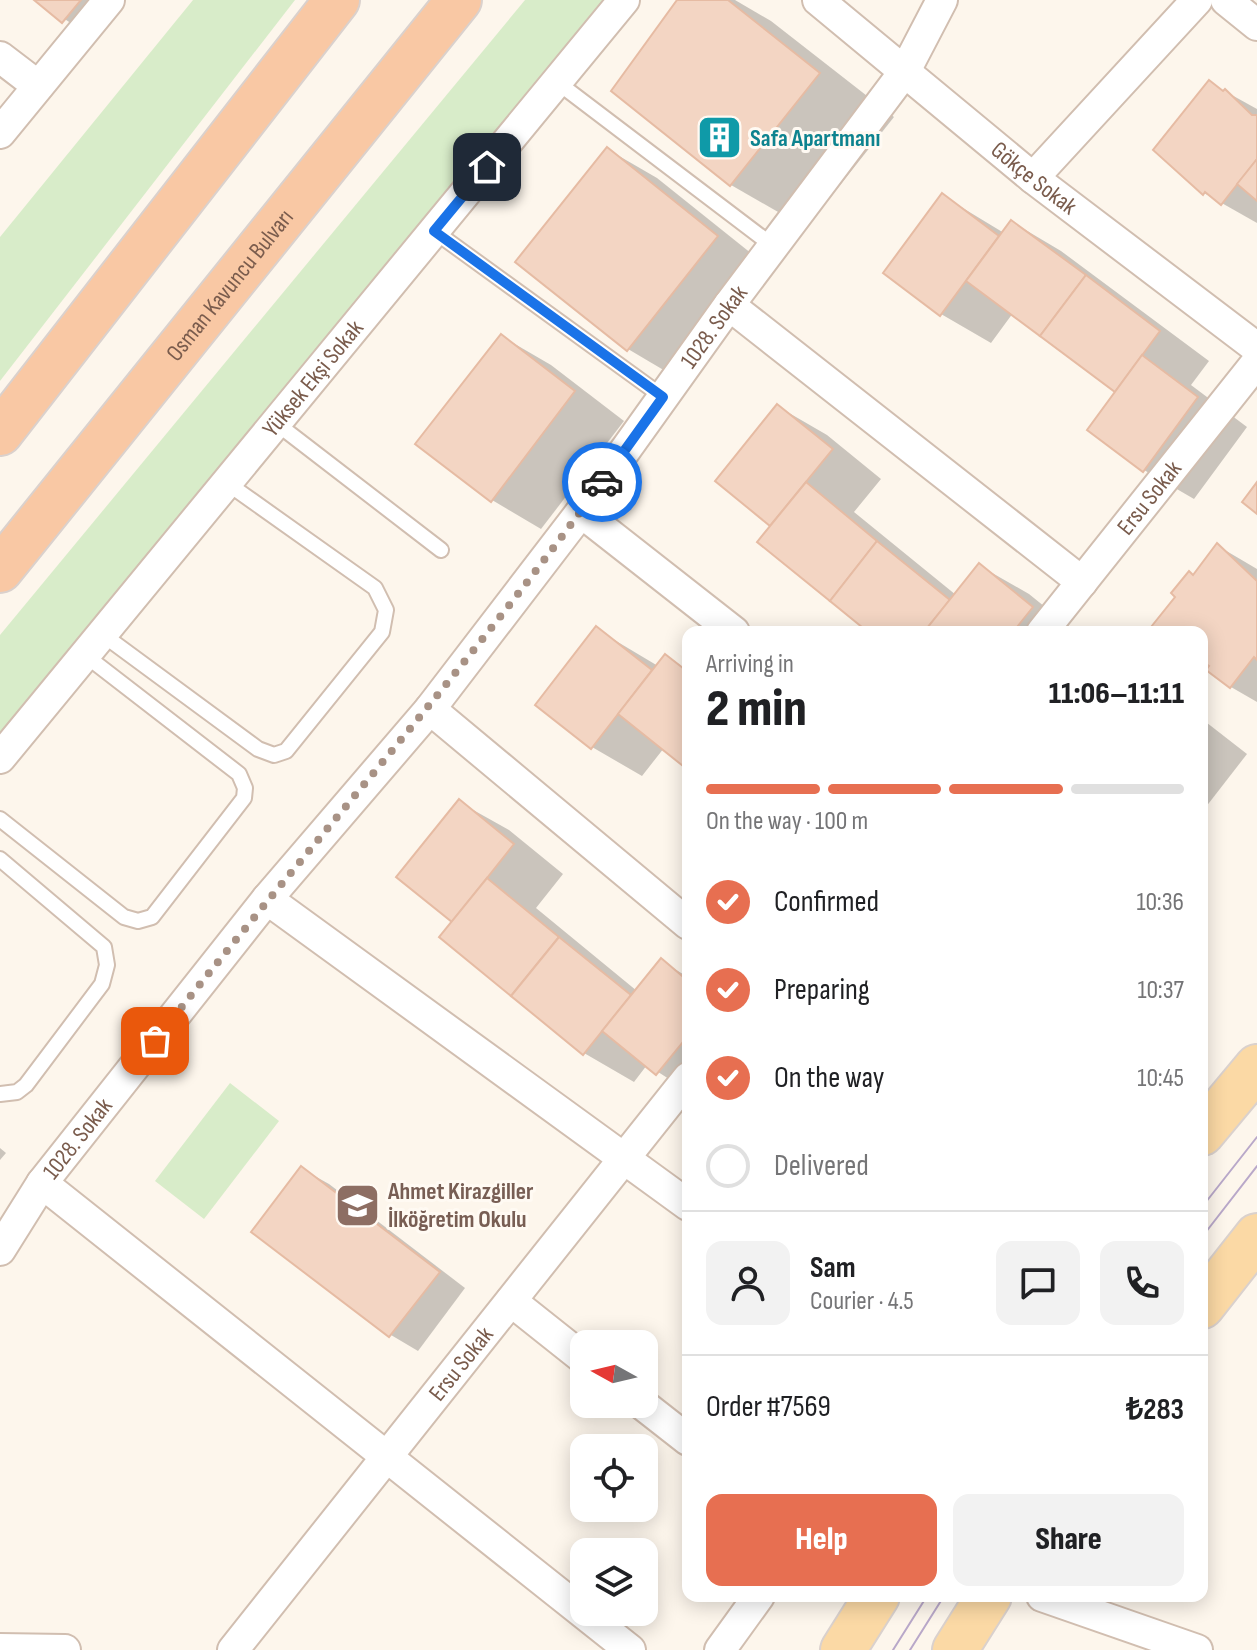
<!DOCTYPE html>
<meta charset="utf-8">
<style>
:root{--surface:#fff;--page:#f2f2f2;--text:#202124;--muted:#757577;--line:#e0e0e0;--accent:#e76f51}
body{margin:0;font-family:"Sofia Sans Condensed",sans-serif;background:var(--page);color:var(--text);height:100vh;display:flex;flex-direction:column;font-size:30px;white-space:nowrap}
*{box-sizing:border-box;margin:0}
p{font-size:26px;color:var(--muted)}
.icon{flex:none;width:44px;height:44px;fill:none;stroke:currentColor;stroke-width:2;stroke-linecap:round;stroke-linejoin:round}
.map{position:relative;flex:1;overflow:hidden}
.panel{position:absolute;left:682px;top:626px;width:526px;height:976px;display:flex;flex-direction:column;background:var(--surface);border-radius:16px;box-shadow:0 4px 20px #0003}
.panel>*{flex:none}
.needle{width:52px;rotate:278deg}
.tools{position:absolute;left:570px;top:1330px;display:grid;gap:16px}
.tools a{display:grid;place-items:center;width:88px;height:88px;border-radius:16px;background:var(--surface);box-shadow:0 4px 20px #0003;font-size:40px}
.pin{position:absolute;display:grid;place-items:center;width:68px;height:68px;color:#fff;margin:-34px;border-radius:16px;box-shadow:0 4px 12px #0006}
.courier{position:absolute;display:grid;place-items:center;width:80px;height:80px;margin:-40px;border:6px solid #1a73e8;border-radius:50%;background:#fff;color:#222;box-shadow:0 2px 10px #0007}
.overview em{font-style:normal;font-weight:800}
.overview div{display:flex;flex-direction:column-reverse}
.overview{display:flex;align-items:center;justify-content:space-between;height:136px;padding:0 24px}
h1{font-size:52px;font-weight:800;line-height:60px}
.bar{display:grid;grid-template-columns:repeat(4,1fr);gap:12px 8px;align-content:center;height:96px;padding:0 24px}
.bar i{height:10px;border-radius:6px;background:var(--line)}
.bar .current{background:var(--accent)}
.bar p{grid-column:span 4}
.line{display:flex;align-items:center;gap:20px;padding:0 24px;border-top:2px solid var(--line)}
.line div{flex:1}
.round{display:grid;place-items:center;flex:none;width:84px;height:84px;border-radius:16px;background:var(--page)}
ol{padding:0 24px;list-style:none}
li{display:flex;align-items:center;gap:24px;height:88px}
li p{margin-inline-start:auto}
li .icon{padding:8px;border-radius:50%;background:var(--accent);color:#fff;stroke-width:4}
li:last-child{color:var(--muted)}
li i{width:44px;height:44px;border:4px solid var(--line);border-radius:50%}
.button{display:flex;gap:16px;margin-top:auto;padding:16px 24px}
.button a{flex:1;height:92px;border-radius:16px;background:var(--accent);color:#fff;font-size:32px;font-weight:800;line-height:92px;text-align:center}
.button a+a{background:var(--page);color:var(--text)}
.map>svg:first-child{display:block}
.green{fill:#d8ecc9}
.shadow{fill:#0003}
.building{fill:#f3d5c3;stroke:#e6bba3;stroke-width:2}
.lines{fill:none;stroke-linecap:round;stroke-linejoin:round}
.service-casing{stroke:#d1beb0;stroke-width:18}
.minor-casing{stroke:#d1beb0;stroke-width:34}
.primary-casing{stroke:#dad1cd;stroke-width:48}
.trunk-casing{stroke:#dad1cd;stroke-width:48}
.service{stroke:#fff;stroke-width:14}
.minor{stroke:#fff;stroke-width:30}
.primary{stroke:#fbd9a5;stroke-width:44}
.trunk{stroke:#f9c8a4;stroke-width:44}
.tram{stroke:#b9a8c9;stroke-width:2}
.done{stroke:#a89285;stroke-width:8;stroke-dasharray:0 14.4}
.route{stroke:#1a73e8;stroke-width:10}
.labels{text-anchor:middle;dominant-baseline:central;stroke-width:6;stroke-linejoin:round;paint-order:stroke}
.culture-label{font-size:24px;font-weight:bold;fill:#0d838f;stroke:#fffaf3;text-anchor:start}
.street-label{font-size:24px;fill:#7a5c4d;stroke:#fffaf3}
.education-label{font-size:24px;font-weight:bold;fill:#785e54;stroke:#fffaf3;text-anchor:start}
</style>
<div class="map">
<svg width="1257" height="1650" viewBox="0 0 1257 1650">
<rect width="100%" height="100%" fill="#fdf6ec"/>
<g class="green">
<path d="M193,0H295L0,381V237Z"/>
<path d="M525,0H606L0,739V635Z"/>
<path d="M230,1083L279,1121L204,1219L155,1181Z"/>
</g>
<g class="shadow">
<path d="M37,0H121L91,37Z"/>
<path d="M680,0H735L771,21L894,117L806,228L731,185Z"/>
<path d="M1210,83L1257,109V223L1204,193Z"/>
<path d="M607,149L657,178L767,266L677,378L628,349Z"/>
<path d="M943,196L1004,233L1012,222L1061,251L1209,361L1191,385L1247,427L1194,499L1144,470L1118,392L1013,313L991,343L941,314Z"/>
<path d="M501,336L551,365L624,421L541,529L492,500Z"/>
<path d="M777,406L827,435L881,479L854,512L956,595L980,566L1029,594L1076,632H871L773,526L717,481Z"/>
<path d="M1218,546L1257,569V702L1231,687L1202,661V632H1160Z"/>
<path d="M596,629L658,666L665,657L688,670V767L664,748L642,776L592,747Z"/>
<path d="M1202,719L1247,754L1202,812Z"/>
<path d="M459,802L509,830L563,874L536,908L637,991L661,961L688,977V1091L647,1065L634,1082L584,1053L454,921Z"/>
<path d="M0,1148L6,1153L0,1160Z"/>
<path d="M302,1169L329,1184L465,1288L418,1351L391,1335L254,1231Z"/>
<path d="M688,1296V1309L682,1304Z"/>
</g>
<g class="building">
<path d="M34,0H81L62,23Z"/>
<path d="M677,0H728L820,73L730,186L611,91Z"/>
<path d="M1209,80L1223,91L1225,89L1252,115H1257V159L1221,205L1205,192L1203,195L1153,150Z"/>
<path d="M607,147L718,236L627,351L515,262Z"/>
<path d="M1257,159V201L1237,184Z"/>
<path d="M942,193L999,236L940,316L883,273Z"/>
<path d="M1011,220L1086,275L1040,336L966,281Z"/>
<path d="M1086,275L1160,331L1115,392L1040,336Z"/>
<path d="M501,334L575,391L491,502L415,444Z"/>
<path d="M1142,355L1198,397L1143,472L1087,430Z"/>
<path d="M777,404L833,449L770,526L715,481Z"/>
<path d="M806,482L877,541L830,601L757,542Z"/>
<path d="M1257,482V514L1242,502Z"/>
<path d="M877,541L950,600L924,632H868L830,601Z"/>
<path d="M1217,543L1257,581V660L1254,657L1230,688L1206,670L1209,666L1202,661V632H1157L1151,627L1175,597L1171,593L1189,571L1193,575Z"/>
<path d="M979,563L1033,607L1013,632H924Z"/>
<path d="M596,626L652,670L591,749L535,705Z"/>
<path d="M665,654L688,672V770L618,714Z"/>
<path d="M459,799L514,844L452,922L396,877Z"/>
<path d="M487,878L559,937L511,996L439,937Z"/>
<path d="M559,937L631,995L583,1055L511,996Z"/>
<path d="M661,958L688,981V1036L656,1075L602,1031Z"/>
<path d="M301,1166L440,1272L389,1337L251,1232Z"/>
</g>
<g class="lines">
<defs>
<g id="service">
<path d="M557,82L773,246"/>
<path d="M434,231L663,397"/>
<path d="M276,423L441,550"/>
<path d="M102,634L258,749L274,755L286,751L382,632L386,610L375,588L227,483"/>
<path d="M0,819L124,917L138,921L152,917L244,798L245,788L239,774L85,655"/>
<path d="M0,859L104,947L107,965L102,984L26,1085L17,1092L0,1094"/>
</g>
<g id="minor">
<path id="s1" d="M818,0L1033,178L1257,348"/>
<path d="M1226,0L1257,25"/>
<path d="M0,57L38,86"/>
<path d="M0,133L109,0"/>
<path d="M1033,178L1197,0"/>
<path d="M729,305L1082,582"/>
<path d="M581,512L734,632"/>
<path id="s2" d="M1042,632L1257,362"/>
<path d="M430,709L688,924"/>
<path id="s3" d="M0,758L624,0"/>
<path d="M267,899L688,1205"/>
<path d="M42,1183L630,1650"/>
<path id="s4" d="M0,1250L42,1183L267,899L430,709L581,512L729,305L905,71L942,0"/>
<path d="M511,1301L584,1359"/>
<path d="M642,1404L688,1440"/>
<path d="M1042,1596L1197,1650"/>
<path d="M0,1649L65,1650"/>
<path id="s5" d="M233,1650L688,1078"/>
<path d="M720,1650L759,1596"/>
</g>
<g id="primary">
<path d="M1202,1133L1257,1067"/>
<path d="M1202,1306L1257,1236"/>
<path d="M843,1650L877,1596"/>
<path d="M955,1650L989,1596"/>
</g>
<g id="trunk">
<path d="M0,433L337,0"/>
<path id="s6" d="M0,570L459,0"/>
</g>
</defs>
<use href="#service" class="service-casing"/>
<use href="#minor" class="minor-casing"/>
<use href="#primary" class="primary-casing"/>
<use href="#trunk" class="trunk-casing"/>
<use href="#service" class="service"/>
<use href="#minor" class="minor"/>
<use href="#primary" class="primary"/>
<use href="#trunk" class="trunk"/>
<g class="tram">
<path d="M1202,1207L1257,1137"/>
<path d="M1202,1237L1257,1166"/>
<path d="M893,1650L927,1596"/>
<path d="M910,1650L944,1596"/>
</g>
</g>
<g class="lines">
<path class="done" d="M155,1041C302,853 462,676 602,482"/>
<path class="route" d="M487,167L434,231L663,397L602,482"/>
</g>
<defs>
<symbol id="building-square" viewBox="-11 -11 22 22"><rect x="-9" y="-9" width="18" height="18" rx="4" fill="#0f9aa8" stroke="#fffaf3"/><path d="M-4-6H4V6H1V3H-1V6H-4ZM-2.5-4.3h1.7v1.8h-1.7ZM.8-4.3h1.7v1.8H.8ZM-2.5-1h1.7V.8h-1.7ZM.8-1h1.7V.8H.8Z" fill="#fff"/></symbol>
<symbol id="school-square" viewBox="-11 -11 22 22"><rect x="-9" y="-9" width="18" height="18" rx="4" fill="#8d6e63" stroke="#fffaf3"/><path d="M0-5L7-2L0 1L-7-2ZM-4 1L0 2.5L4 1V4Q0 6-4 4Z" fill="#fff"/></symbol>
</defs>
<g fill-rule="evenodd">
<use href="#building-square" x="694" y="112" width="51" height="51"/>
<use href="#school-square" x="332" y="1180" width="51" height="51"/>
</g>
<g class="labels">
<g class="culture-label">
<text x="750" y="138">Safa Apartmanı</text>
</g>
<g class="street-label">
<text stroke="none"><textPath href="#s1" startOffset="280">Gökçe Sokak</textPath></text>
<text stroke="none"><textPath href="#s6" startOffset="366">Osman Kavuncu Bulvarı</textPath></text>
<text stroke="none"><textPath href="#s4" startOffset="1168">1028. Sokak</textPath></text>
<text stroke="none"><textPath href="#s3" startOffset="492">Yüksek Ekşi Sokak</textPath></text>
<text stroke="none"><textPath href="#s2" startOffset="172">Ersu Sokak</textPath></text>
<text stroke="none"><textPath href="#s4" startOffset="136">1028. Sokak</textPath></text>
<text stroke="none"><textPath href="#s5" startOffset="366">Ersu Sokak</textPath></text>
</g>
<g class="education-label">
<text x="388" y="1191">Ahmet Kirazgiller<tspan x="388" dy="28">İlköğretim Okulu</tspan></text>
</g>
</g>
</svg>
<div class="tools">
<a><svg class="needle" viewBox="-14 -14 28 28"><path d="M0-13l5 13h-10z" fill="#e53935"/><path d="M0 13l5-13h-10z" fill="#757577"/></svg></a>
<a><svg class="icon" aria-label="locate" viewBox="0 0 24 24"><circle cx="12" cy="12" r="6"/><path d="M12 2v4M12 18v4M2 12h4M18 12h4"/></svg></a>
<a><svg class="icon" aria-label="layers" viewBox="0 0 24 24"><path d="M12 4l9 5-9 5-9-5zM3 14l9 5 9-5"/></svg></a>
</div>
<div class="pin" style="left:155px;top:1041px;background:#ea580c"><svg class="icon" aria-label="bag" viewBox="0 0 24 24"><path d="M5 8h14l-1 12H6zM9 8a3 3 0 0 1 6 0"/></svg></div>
<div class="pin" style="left:487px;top:167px;background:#1f2937"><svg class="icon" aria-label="home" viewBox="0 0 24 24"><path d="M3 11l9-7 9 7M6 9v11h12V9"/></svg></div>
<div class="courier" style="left:602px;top:482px"><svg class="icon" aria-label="car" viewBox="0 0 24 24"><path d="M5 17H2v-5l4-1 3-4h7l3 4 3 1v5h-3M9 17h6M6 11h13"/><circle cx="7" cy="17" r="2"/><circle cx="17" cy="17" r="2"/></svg></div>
<section class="panel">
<div class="overview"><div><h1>2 min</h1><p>Arriving in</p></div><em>11:06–11:11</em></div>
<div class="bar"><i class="current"></i><i class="current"></i><i class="current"></i><i></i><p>On the way · 100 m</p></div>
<ol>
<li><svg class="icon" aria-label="check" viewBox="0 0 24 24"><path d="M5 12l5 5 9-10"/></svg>Confirmed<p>10:36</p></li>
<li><svg class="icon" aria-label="check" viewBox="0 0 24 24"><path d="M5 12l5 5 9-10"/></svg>Preparing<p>10:37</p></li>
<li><svg class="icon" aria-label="check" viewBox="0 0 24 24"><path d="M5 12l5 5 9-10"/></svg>On the way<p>10:45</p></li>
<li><i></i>Delivered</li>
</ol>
<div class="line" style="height:144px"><a class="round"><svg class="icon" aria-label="person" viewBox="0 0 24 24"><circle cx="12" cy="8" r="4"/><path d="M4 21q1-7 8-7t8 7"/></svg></a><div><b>Sam</b><p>Courier · 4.5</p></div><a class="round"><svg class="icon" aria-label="chat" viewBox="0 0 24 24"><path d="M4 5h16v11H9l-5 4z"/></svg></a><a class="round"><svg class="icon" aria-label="phone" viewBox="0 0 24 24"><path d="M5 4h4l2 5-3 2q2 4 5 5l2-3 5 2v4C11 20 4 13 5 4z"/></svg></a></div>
<div class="line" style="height:104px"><div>Order #7569</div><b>₺283</b></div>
<div class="button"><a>Help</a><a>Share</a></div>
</section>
</div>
